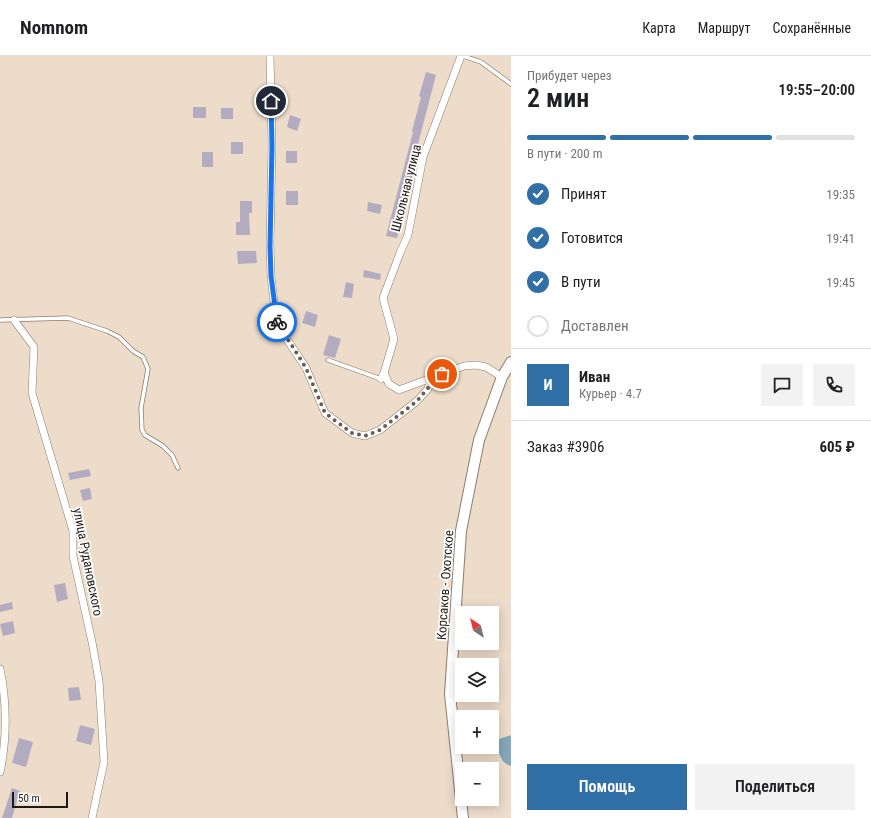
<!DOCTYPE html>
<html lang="ru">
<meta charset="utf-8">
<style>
:root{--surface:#fff;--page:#f2f2f2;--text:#202124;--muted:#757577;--line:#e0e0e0;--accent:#3070a6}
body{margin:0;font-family:"Roboto Condensed",sans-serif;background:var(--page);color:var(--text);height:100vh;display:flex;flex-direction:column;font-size:15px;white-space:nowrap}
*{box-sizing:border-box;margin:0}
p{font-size:13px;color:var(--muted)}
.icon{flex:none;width:22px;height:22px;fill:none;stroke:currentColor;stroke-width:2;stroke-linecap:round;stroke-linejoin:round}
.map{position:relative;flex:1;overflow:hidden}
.drawer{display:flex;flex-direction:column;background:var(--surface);width:360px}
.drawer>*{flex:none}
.needle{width:26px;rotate:325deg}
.fabs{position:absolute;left:455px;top:550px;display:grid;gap:8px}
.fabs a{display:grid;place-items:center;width:44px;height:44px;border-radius:0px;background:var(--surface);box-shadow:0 2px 10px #0003;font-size:20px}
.scale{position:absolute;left:12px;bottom:10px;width:56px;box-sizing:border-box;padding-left:4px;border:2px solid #1f1913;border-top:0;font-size:11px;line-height:14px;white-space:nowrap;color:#1f1913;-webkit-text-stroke:3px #fff;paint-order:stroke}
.pin{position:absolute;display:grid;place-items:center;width:34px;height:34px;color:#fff;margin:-17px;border:2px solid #fff;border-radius:50%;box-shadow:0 1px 4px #0007}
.courier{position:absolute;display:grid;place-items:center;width:40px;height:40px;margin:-20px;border:3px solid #1a73e8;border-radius:50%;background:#fff;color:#222;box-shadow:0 1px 5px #0007}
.overview em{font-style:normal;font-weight:600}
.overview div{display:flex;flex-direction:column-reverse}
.overview{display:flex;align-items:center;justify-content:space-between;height:68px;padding:0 16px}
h1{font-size:26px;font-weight:600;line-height:30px}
.bar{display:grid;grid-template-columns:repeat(4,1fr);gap:6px 4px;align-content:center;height:48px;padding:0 16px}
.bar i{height:5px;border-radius:3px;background:var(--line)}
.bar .selected{background:var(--accent)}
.bar p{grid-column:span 4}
.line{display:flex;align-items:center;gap:10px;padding:0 16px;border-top:1px solid var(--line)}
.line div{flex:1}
.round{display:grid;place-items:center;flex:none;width:42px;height:42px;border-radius:0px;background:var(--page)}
ol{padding:0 16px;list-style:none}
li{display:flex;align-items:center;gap:12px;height:44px}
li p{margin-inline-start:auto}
li .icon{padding:4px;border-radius:50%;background:var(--accent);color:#fff;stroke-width:4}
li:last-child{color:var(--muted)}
li i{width:22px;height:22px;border:2px solid var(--line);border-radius:50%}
.primary-button{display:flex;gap:8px;margin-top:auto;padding:8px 16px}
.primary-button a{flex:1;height:46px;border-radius:0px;background:var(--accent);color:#fff;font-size:16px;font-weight:600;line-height:46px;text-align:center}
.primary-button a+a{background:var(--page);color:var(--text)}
header{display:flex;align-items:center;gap:24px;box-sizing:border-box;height:56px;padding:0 20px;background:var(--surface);border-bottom:1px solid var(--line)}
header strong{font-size:19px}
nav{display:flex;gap:22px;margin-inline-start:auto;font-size:14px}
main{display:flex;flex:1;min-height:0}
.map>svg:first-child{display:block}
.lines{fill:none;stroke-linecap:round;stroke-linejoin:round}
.river{stroke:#84a7b9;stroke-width:13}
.building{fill:#b3acc1}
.lane-casing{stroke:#8c7d6d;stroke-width:5}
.street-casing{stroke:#8c7d6d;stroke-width:8}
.secondary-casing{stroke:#8c7d6d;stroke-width:12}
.lane{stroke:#fff;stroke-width:3.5}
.street{stroke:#fff;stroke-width:7}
.secondary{stroke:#fff;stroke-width:10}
.done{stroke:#675d53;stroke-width:4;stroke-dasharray:0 7.2}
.route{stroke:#1a73e8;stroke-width:5}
.labels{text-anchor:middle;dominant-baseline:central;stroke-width:3.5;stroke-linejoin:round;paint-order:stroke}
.street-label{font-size:13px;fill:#1f1913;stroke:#fff}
</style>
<header>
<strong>Nomnom</strong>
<nav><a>Карта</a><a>Маршрут</a><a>Сохранённые</a></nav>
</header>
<main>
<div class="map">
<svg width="511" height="762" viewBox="0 0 511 762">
<rect width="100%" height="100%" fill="#eddcca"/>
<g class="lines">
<path class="river" d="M511,686L502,689L508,701L511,703"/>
</g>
<g class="building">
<path d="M426,16L436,19L418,88H420L397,182L386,180L413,76L412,75L421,41L419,40Z"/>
<rect x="193" y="51" width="13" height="11"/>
<rect x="221" y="52" width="12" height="11"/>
<path d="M290,59L301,63L297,75L287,71Z"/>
<rect x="231" y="86" width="12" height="12"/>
<rect x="286" y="95" width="11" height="12"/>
<rect x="202" y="96" width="11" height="15"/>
<rect x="286" y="135" width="12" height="14"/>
<path d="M240,145H252V157H249L250,179H236V166H240Z"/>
<path d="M368,146L382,149L380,158L367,155Z"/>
<path d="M237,195H256L257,207L238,208Z"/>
<path d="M364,214L381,218L380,224L363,221Z"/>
<path d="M346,226L354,228L352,242L343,241Z"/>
<path d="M306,255L318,259L315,271L302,267Z"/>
<path d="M329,279L341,283L335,302L323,299Z"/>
<path d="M89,413L91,420L70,424L68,417Z"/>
<path d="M90,432L92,443L83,445L80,434Z"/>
<path d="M65,527L68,543L57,546L54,529Z"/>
<path d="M12,546L13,553L0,556V549Z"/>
<path d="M13,565L15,577L3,580L0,568Z"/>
<path d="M79,631L81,644L69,645L68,632Z"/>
<path d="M80,669L95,673L91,689L76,685Z"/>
<path d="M19,682L33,686L26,711L12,707Z"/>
<path d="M12,732L20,735L12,762H2Z"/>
</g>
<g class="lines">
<defs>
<g id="lane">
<path d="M463,0L481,6L511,28"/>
<path d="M0,264L68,262L107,275L119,281L133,295L143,301L148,313L141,352L142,374L145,379L163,390L172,399L178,412"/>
<path d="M328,304L381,323"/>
</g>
<g id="street">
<path d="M270,0L272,89L270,189L271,220L276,263L278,270L306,312L325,357L352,377L365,380L380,374L417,345L428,333L431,322"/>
<path d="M14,264L34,291L32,337L73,475V500L92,586L99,625L104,706L92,762"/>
<path d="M384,317L394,283L383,242L400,197L408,179L423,101L461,0"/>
<path d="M381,323L384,317L389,328L399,334L464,310L476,309L486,311L502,321"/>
<path d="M0,613C7,645 7,684 0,716"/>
</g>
<path id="secondary" d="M463,762L462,753L450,638L461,475L479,384L502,321L511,306"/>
</defs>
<use href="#lane" class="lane-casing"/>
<use href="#street" class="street-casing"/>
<use href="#secondary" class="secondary-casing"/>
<use href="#lane" class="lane"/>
<use href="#street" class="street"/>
<use href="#secondary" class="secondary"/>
</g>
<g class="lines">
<path class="done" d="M277,266L306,312L325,357L352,377L365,380L380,374L417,345L428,332L431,322L442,318"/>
<path class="route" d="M271,45L272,90L270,190L271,220L277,266"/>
</g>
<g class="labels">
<g class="street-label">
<text transform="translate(406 132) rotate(-76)">Школьная улица</text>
<text transform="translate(88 506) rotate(79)">улица Рудановского</text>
<text transform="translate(445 529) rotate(-86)">Корсаков - Охотское</text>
</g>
</g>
</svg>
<div class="fabs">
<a><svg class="needle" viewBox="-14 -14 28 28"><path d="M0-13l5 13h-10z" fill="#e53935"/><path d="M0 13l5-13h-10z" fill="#757577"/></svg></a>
<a><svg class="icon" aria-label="layers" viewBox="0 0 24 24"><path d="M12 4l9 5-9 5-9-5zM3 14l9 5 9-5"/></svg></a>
<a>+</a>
<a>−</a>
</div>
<div class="scale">50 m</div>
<div class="pin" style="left:442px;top:318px;background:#ea580c"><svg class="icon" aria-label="bag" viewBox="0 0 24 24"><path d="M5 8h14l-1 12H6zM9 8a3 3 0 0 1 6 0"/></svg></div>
<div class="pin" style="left:271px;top:45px;background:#1f2937"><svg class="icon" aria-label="home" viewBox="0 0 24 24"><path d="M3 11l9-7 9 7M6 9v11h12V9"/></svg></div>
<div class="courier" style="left:277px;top:266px"><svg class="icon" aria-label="bike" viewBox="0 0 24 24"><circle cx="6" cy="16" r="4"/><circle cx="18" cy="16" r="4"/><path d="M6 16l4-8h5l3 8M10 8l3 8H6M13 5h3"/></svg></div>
</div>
<section class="drawer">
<div class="overview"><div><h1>2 мин</h1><p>Прибудет через</p></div><em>19:55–20:00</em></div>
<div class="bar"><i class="selected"></i><i class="selected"></i><i class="selected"></i><i></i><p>В пути · 200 m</p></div>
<ol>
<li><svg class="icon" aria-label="check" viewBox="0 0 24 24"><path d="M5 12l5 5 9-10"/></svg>Принят<p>19:35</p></li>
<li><svg class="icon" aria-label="check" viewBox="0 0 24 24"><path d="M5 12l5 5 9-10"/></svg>Готовится<p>19:41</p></li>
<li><svg class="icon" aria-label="check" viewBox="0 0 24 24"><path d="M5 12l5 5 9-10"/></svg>В пути<p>19:45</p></li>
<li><i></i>Доставлен</li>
</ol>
<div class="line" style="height:72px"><b class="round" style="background:var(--accent);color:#fff">И</b><div><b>Иван</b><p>Курьер · 4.7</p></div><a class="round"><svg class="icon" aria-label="chat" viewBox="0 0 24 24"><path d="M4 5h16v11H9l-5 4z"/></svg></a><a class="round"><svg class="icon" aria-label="phone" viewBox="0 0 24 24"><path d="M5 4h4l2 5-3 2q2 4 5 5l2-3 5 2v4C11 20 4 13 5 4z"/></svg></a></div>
<div class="line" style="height:52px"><div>Заказ #3906</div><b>605 ₽</b></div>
<div class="primary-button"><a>Помощь</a><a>Поделиться</a></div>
</section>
</main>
